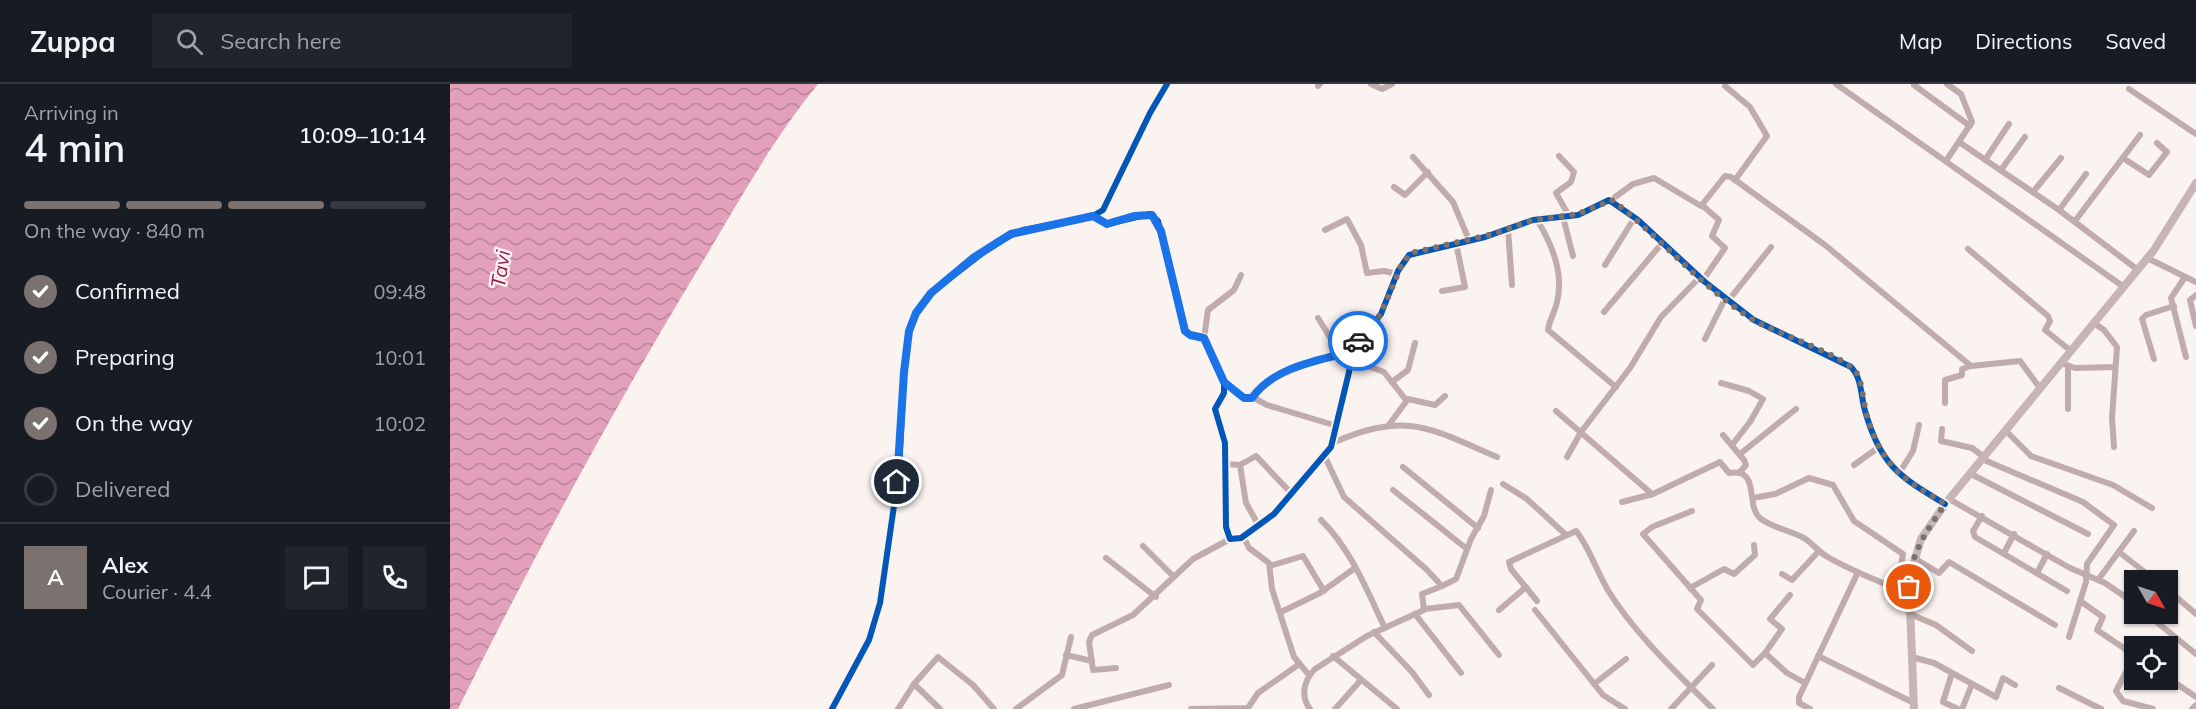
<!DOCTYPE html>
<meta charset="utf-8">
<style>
:root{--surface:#171b24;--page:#20242c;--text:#f1f3f6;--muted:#9ea1a6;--line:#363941;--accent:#7b716e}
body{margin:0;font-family:Mulish,sans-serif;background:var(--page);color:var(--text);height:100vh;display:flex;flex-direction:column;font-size:22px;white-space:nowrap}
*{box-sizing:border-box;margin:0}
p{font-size:20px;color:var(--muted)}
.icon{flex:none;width:33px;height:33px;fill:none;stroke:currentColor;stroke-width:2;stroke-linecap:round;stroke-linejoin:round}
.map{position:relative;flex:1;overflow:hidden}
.details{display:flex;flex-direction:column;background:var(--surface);width:450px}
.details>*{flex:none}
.needle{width:39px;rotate:129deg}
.fabs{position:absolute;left:1674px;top:486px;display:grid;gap:12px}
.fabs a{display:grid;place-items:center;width:54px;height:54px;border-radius:0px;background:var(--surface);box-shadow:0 2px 4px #0004;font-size:30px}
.pin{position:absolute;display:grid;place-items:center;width:51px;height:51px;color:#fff;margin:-26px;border:3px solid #fff;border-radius:50%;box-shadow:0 2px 6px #0007}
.courier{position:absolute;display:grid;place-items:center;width:60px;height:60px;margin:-30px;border:4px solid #1a73e8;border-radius:50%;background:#fff;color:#222;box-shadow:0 2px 8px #0007}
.overview em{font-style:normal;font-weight:600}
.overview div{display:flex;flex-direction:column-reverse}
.overview{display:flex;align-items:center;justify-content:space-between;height:102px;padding:0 24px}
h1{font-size:39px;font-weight:600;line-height:45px}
.bar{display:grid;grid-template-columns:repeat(4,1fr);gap:9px 6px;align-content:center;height:72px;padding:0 24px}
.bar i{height:8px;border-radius:4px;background:var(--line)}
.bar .on{background:var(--accent)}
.bar p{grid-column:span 4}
.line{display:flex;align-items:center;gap:15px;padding:0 24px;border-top:2px solid var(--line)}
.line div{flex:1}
.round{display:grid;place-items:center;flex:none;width:63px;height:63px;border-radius:0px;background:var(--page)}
ol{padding:0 24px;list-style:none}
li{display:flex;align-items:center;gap:18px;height:66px}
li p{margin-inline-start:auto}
li .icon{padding:6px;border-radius:50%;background:var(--accent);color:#fff;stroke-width:4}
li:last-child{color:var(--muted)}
li i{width:33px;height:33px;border:3px solid var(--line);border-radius:50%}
header{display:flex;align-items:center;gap:36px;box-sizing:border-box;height:84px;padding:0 30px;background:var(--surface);border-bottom:2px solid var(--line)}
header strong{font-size:28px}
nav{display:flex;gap:33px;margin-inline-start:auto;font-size:21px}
.search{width:420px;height:54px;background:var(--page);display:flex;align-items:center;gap:15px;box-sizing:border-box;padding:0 21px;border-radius:0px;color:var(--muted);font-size:22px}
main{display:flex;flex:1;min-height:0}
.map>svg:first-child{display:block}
.water{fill:url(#water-waves)}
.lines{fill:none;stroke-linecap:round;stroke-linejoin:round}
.street{stroke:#c1acac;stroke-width:6}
.secondary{stroke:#c7b4b4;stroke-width:8}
.cycleway-casing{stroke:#fdf1ed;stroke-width:10}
.cycleway{stroke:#0057b8;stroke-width:6}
.done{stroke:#7b716e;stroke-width:6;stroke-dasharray:0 10.8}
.route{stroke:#1a73e8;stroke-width:8}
.labels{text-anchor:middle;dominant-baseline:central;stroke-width:5;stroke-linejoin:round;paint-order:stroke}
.water-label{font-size:20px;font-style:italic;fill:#8b1c57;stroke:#fdf1ed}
</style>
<header>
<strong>Zuppa</strong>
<div class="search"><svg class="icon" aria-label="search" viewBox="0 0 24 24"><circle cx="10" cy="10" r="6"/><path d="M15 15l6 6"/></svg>Search here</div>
<nav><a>Map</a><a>Directions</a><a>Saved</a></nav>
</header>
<main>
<section class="details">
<div class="overview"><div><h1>4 min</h1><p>Arriving in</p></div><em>10:09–10:14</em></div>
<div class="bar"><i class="on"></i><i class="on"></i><i class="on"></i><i></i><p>On the way · 840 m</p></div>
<ol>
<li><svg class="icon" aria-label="check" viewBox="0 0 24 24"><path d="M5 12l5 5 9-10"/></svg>Confirmed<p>09:48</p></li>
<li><svg class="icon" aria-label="check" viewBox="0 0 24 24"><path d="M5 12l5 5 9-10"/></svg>Preparing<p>10:01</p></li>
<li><svg class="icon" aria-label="check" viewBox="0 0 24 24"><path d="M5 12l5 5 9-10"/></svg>On the way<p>10:02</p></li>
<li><i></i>Delivered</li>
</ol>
<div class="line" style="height:108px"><b class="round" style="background:var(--accent);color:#fff">A</b><div><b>Alex</b><p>Courier · 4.4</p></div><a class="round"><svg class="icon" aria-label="chat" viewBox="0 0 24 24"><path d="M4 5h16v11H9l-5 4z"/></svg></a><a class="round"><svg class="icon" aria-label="phone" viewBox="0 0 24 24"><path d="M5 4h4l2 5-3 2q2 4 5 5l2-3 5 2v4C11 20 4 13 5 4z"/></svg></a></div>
</section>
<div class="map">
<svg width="1746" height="625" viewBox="0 0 1746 625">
<defs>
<pattern id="water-waves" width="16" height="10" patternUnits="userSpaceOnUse" patternTransform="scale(1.5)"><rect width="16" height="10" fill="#e3a0ba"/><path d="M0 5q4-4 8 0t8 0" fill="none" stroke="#b98397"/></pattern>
</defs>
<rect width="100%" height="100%" fill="#faf3f0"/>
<path class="water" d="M0,0H368C321,57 286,123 247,187C161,329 82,476 8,625H0Z"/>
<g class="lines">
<g class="street">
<path d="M921,0L932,5L942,0"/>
<path d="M1386,0L1674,203"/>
<path d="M1464,1L1520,42"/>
<path d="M868,2L870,0"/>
<path d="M1275,2L1300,23L1317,52L1285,96"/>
<path d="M1679,5L1746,50"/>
<path d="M1509,58L1609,126L1688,186"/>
<path d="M1109,72L1124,88L1121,98L1106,109L1119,132"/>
<path d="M963,73L1003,118L1019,156"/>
<path d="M1673,74L1699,91L1717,68L1707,59"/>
<path d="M1535,76L1559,40"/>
<path d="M1496,77L1522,38L1511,10L1497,0"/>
<path d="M1551,86L1575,53"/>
<path d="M944,103L955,111L978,88"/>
<path d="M1583,108L1611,74"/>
<path d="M1161,116L1183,100L1204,94L1251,122L1275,92L1281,93L1375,161L1521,282L1570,277L1590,304"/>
<path d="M1253,122L1269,136L1262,152L1275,164L1253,196"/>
<path d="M1609,126L1636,90"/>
<path d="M643,132L657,140L700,130L708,137L735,247L739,251L754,254L774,298V309L765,325L775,359L776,443L780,455L791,454L824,430L881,363L905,263L931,230L948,187L959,171L1035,153L1083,136L1128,131L1159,116L1188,136L1255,198L1304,236L1401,283C1411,293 1411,310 1414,323C1429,380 1448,392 1495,420"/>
<path d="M1113,133L1123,172"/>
<path d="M1087,136C1102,160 1114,190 1107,218C1105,228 1099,237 1098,246L1166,303"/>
<path d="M1625,137L1690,51"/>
<path d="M1058,145L1062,201"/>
<path d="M875,146L897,135L911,161L917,189L934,187L947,190"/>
<path d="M1518,165L1598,232L1600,237L1595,246L1621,267"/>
<path d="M1697,174L1746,198"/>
<path d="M1155,181L1185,133"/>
<path d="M1735,193L1721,214L1736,273"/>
<path d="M992,207L1015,203L1006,159"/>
<path d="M1746,211L1740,216L1746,242"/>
<path d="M1278,217L1321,163"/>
<path d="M1154,228L1213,158"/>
<path d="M868,234L891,271"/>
<path d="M1644,239L1654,246L1667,263L1662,334L1664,363"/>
<path d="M754,254L758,226L784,206L791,191"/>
<path d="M1255,255L1275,215"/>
<path d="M1704,275L1692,235L1696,231L1724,222"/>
<path d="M901,276L934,288L956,316"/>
<path d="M1611,279L1625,284L1665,283"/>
<path d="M774,298L794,314H804L817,321L887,342"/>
<path d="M942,298L958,286L965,259"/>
<path d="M1271,299L1299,307L1313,315L1300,338L1282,361"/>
<path d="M802,314C823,283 870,276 904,267"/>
<path d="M1495,319V296L1512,291V285L1521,282"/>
<path d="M1618,325V283"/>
<path d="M1106,327L1202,410"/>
<path d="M938,342L958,315L985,321L995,312"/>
<path d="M1492,345L1491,357L1522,364L1534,373"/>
<path d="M1556,347L1581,372L1663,401L1702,424"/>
<path d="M1273,351L1294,376L1296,381L1290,388"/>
<path d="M882,359C956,327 978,343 1047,373"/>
<path d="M1290,370L1346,325"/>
<path d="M874,371L894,413L976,485L992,502L1006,495L1021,455L1034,432L1041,406"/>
<path d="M1117,373L1131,348L1180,284L1211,233L1250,193"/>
<path d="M1532,375L1633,418L1664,441L1637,480L1636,498L1619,553"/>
<path d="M776,380L790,381L806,372L841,409"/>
<path d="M790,381L796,419L809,442"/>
<path d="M1404,381L1429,363"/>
<path d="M953,383L1028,444"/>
<path d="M1521,390L1638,450"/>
<path d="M1448,391L1463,367L1469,341"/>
<path d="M1053,400L1077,415L1115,450"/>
<path d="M943,406L1017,465"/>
<path d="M1303,414L1325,410L1359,394L1383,401L1404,437L1453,470L1447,505"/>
<path d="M1499,415L1620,484L1655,499L1684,519"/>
<path d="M1172,418L1203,410L1270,378L1279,389C1312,384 1294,422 1311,435C1324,444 1341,447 1354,454C1362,459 1368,467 1376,472C1396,484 1418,493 1440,502L1447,505L1459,503"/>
<path d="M1242,427L1202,443L1193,450L1251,516L1247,525L1303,581L1315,569L1337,589L1355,599"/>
<path d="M1532,432L1523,447L1525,453L1617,507"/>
<path d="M871,436C901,465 917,507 935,544"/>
<path d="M793,452L799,464L819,479L822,505L844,573L859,591"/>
<path d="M693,462L724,493"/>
<path d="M1669,468L1705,496"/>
<path d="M1554,469L1564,450"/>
<path d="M656,474L706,513"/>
<path d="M1464,474L1489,489L1499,478L1605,541"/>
<path d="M820,482L853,472L874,507"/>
<path d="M1587,489L1597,470"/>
<path d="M1332,490L1342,496L1369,467"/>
<path d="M1648,496L1684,447"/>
<path d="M1240,504L1274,485L1284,490L1305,471L1304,461"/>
<path d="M1718,506L1746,530"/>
<path d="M1087,517L1061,485L1059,478L1126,447C1140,464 1147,489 1159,508C1186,551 1227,589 1263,625"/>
<path d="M1630,517L1653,533L1647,546L1684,571"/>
<path d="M1718,519L1724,511"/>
<path d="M975,525L1009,521L1049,571"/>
<path d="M1049,526L1076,503"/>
<path d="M1085,526L1153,611L1175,625"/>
<path d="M831,528L870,509L905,484"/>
<path d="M965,530L1011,589"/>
<path d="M1460,530L1486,541L1522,567"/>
<path d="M1697,530L1746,570"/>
<path d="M924,548L962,588L979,611"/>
<path d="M1315,569L1332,545L1320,535L1340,511"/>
<path d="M616,571L642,577"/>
<path d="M883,572L947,625"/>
<path d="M1368,572L1464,619"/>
<path d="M1462,573L1484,579L1546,613L1553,594L1565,601"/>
<path d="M1684,573L1666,607L1673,617L1703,625"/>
<path d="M666,584L643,586L639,558L642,551L683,531L743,475L780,455"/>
<path d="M1502,589L1493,618L1508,625"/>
<path d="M1718,594L1746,613"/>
<path d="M464,600L490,625"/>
<path d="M1144,600L1176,575"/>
<path d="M1609,604L1651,625"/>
<path d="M382,625L419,556L430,519L449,387L454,288L459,247L466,229L481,209L548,157L573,146L641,133L653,126L700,29L717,0"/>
<path d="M448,625L464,600L488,573L523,601L544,625"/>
<path d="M566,625L612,591L621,553"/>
<path d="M624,625L719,601"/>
<path d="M741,625L798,624L808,609L848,581"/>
<path d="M860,625C850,612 854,596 865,585L917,552L974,526L972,510L992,502"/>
<path d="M885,625L911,596"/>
<path d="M1221,625L1262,581"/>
<path d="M1360,625L1349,619V613L1408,488"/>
<path d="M1512,625L1522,600"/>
<path d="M1742,625L1746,621"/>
</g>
<path class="secondary" d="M1464,625L1459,496L1471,455L1495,420L1704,166L1746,99"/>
<defs>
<g id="cycleway">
<path d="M643,132L657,140L700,130L708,137L735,247L739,251L754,254L774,298V309L765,325L775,359L776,443L780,455L791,454L824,430L881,363L905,263L931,230L948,187L959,171L1035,153L1083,136L1128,131L1159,116L1188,136L1255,198L1304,236L1401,283C1411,293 1411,310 1414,323C1429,380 1448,392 1495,420"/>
<path d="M382,625L419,556L430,519L449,387L454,288L459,247L466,229L481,209L548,157L573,146L641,133L653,126L700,29L717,0"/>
</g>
</defs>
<use href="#cycleway" class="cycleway-casing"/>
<use href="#cycleway" class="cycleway"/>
</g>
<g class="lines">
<path class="done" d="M908,257L931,230L952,180L961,169L1043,150L1083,136L1128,130L1162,116C1210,153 1255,207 1305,237C1326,249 1395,272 1406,288C1413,299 1413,319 1417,332C1432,383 1453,395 1495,420C1478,445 1459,471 1459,503"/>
<path class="route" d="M447,398L454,288L459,247L466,229L481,209L523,174L561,150L643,132L657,140L684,132L702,131L711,147L735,247L740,251L754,254L774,298L794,314H802C823,283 870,276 904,267L908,257"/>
</g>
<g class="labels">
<g class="water-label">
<text transform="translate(50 185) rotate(-82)">Tavi</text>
</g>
</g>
</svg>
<div class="fabs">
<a><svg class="needle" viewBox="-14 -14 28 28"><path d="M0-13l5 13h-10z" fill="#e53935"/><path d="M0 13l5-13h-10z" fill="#9ea1a6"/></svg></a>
<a><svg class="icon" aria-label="locate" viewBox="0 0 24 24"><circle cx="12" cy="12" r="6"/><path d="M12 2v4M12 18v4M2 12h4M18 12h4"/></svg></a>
</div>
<div class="pin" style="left:1459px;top:503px;background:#ea580c"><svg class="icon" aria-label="bag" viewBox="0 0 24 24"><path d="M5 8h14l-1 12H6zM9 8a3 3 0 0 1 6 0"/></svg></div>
<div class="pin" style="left:447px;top:398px;background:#1f2937"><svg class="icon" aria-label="home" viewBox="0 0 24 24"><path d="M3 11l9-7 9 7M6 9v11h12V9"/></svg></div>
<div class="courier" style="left:908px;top:257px"><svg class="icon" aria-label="car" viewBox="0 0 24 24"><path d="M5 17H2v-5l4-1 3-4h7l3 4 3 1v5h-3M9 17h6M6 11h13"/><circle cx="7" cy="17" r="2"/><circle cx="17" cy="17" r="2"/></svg></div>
</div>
</main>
